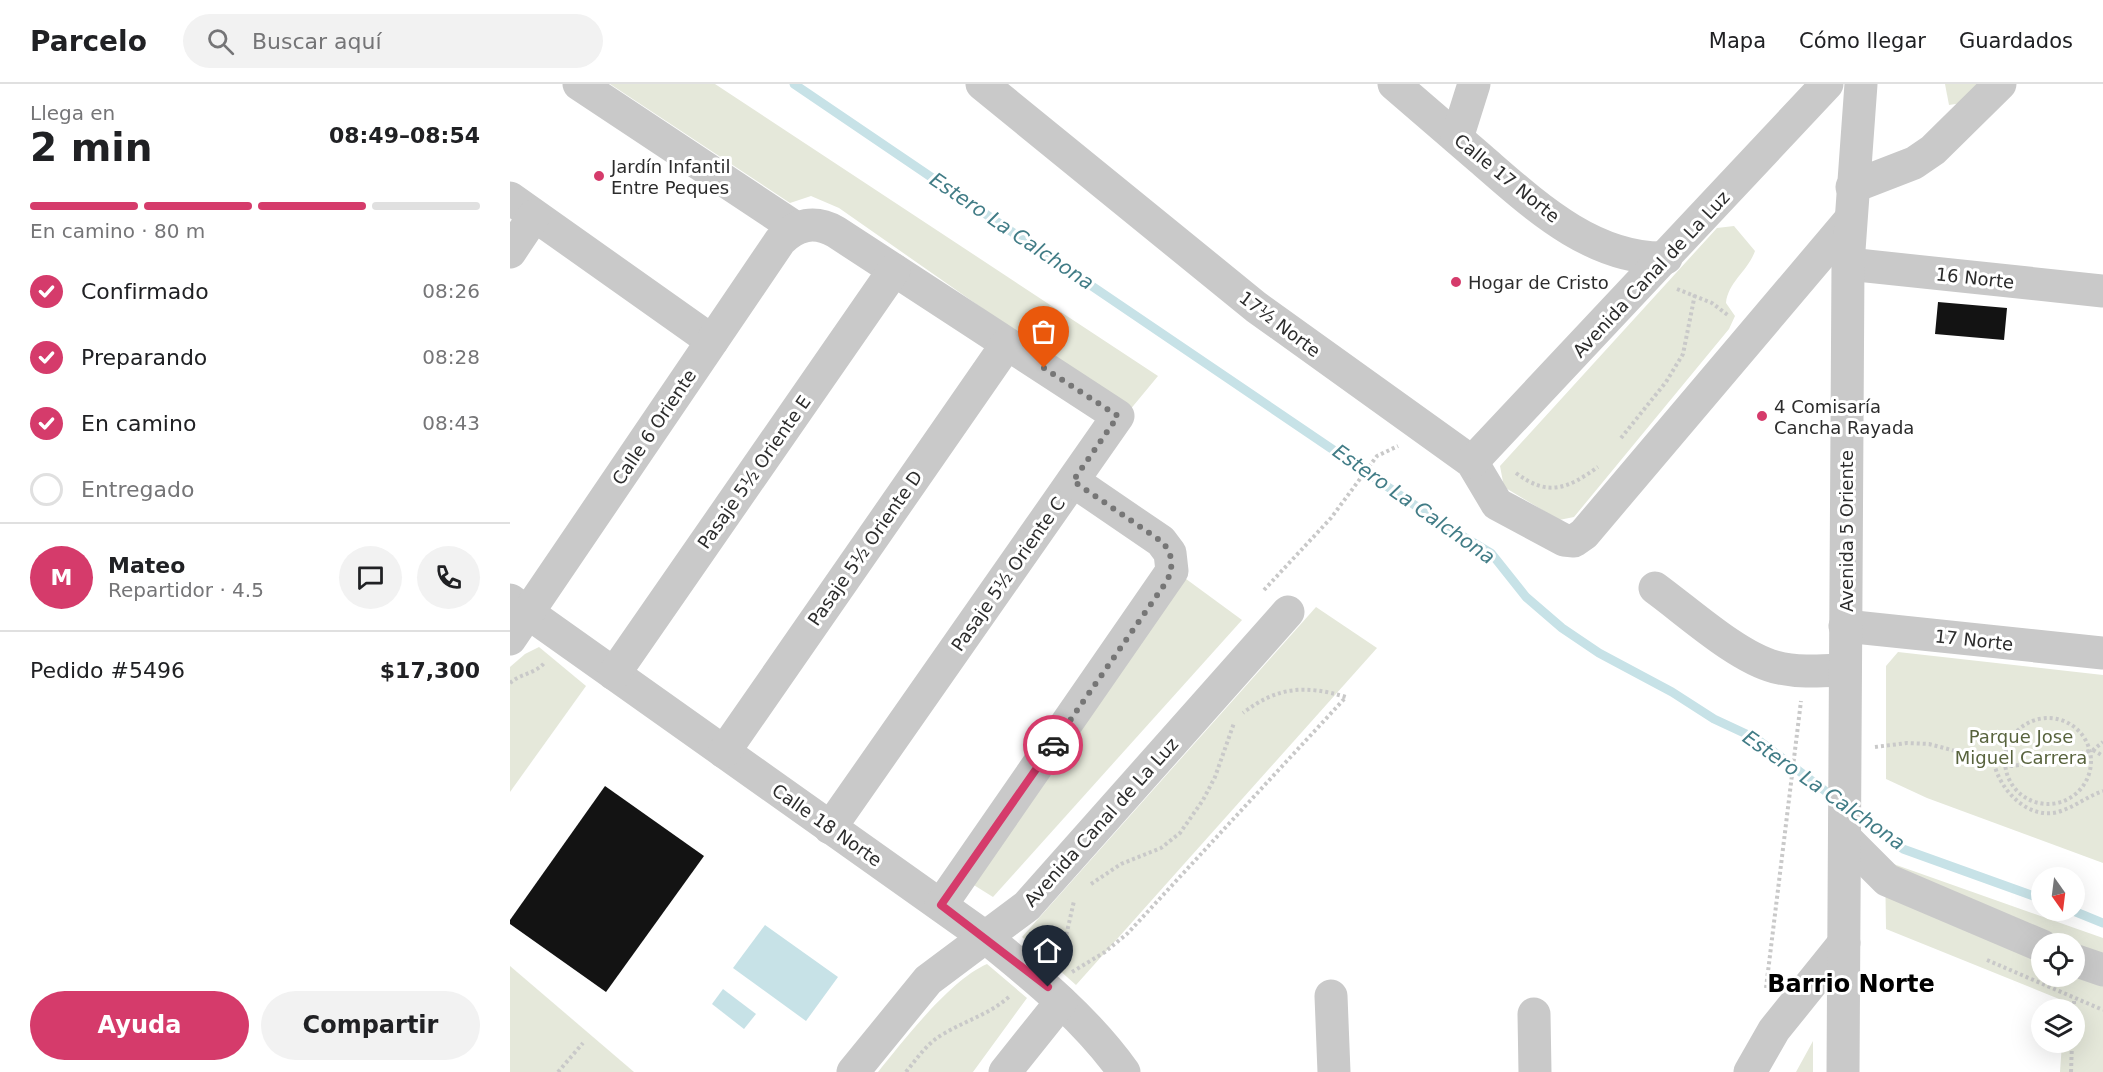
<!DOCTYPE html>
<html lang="es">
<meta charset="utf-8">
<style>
:root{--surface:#fff;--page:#f2f2f2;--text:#202124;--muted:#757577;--line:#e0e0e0;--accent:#d53b6b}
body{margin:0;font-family:"DejaVu Sans",sans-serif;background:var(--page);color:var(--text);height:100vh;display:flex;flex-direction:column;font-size:22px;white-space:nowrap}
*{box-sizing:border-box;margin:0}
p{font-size:20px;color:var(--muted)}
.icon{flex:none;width:33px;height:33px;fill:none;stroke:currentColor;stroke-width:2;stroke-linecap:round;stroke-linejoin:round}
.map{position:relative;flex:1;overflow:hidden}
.details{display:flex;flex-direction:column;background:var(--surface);width:510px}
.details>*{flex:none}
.needle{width:39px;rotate:166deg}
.buttons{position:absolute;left:1521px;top:783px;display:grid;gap:12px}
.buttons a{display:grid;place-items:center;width:54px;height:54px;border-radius:50%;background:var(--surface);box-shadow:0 6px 24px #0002;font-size:30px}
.pin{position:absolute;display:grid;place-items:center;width:51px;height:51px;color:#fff;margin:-62px -26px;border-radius:50% 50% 50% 0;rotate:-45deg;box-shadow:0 0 6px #0007}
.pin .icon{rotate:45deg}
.courier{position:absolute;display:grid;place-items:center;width:60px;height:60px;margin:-30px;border:4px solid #d53b6b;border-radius:50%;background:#fff;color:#222;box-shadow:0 2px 8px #0007}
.headline em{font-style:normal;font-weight:700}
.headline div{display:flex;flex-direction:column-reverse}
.headline{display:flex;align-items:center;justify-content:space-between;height:102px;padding:0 30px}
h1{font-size:39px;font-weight:700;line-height:45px}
.bar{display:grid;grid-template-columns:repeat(4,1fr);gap:9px 6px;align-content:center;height:72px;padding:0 30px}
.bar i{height:8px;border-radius:4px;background:var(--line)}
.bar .current{background:var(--accent)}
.bar p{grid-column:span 4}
.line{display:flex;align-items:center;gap:15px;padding:0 30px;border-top:2px solid var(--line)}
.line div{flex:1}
.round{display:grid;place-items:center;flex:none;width:63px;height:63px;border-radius:32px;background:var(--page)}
ol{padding:0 30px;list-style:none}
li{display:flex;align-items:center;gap:18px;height:66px}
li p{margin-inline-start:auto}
li .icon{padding:6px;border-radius:50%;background:var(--accent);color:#fff;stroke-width:4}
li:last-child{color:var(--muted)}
li i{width:33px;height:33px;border:3px solid var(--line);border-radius:50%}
.button{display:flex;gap:12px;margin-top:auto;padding:12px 30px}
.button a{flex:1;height:69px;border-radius:36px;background:var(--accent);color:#fff;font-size:24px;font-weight:700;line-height:69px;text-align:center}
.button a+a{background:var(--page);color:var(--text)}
header{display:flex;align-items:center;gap:36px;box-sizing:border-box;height:84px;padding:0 30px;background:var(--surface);border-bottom:2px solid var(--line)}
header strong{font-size:28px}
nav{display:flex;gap:33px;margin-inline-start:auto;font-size:21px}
.search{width:420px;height:54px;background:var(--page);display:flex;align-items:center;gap:15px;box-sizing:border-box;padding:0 21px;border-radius:33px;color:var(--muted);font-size:22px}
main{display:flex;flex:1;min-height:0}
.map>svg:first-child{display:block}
.green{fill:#e5e8da;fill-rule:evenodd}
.water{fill:#c7e2e7}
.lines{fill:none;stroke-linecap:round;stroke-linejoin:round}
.stream{stroke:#c7e2e7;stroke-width:9}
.building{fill:#131313}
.path{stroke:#c9c9c9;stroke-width:4;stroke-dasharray:3 3;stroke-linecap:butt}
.minor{stroke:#c9c9c9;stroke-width:33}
.done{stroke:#767676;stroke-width:6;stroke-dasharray:0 10.8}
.route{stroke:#d53b6b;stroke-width:8}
.poi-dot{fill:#d53b6b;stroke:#fff;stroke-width:2}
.labels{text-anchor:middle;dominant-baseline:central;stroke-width:6;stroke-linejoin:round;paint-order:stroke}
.poi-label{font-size:18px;fill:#2c2c2c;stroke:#fff;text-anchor:start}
.street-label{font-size:18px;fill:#2c2c2c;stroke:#fff}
.park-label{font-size:18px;fill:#58633d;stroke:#fff}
.water-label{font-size:20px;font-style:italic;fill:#417c86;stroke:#fff}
.district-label{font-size:24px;font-weight:bold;fill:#000;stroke:#fff}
</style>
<header>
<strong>Parcelo</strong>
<div class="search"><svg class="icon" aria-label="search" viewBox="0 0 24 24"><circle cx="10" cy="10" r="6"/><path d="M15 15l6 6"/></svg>Buscar aquí</div>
<nav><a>Mapa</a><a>Cómo llegar</a><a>Guardados</a></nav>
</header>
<main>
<section class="details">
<div class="headline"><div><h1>2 min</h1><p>Llega en</p></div><em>08:49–08:54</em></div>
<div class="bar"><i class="current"></i><i class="current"></i><i class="current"></i><i></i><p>En camino · 80 m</p></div>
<ol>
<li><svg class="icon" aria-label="check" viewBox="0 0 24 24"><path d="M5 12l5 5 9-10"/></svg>Confirmado<p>08:26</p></li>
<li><svg class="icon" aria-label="check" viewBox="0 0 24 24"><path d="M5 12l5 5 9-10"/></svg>Preparando<p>08:28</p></li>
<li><svg class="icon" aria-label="check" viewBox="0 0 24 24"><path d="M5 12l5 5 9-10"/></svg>En camino<p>08:43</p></li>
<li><i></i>Entregado</li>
</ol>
<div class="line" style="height:108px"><b class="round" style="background:var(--accent);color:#fff">M</b><div><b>Mateo</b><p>Repartidor · 4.5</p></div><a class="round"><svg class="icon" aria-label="chat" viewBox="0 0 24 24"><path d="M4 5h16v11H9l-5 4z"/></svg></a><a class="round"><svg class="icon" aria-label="phone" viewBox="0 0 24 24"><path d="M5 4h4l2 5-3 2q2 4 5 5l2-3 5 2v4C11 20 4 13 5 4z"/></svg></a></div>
<div class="line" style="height:78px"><div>Pedido #5496</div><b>$17,300</b></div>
<div class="button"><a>Ayuda</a><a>Compartir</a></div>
</section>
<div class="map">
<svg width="1593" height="988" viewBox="0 0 1593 988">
<rect width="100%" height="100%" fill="#fff"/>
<g class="green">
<path d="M100,0H205L648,292L619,327L329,124L301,112L280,119Z"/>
<path d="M1435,0H1472L1452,19L1439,21Z"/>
<path d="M1224,142L1245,167C1238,187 1218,198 1216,219L1225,232L1219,245L1064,433L1049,436L994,403L990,382L1207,144Z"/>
<path d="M672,492L732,536L483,813L459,798Z"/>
<path d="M806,523L867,564L566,901L512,853Z"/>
<path d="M29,563L76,602L0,708V583L15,570Z"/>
<path d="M1388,568L1593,591V779L1417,714L1376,695V582Z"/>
<path d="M1375,777L1593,854V988H1550L1552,959L1564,958V926L1554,925V917L1376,845ZM1532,860H1564V892H1532Z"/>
<path d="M477,880L517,914L463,988H368C394,956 440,896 477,880Z"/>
<path d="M0,882L124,988H0Z"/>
<path d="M1303,957V988H1285H1286Z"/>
</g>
<g class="water">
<path d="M255,841L328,893L296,937L223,884Z"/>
<path d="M213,905L246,930L234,945L202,920Z"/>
</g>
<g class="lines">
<g class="stream">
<path d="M284,0L934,441L981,469L1016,513L1052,544L1089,569L1162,608L1204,635L1247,655L1327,716"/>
<path d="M1343,728L1393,765L1532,815"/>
<path d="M1561,826L1593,839"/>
</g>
</g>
<g class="building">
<path d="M1428,218L1497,224L1494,256L1425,250Z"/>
<path d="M95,702L194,772L96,908L0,840V836Z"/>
</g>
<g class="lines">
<g class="path">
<path d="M1167,205L1202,219L1219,232"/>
<path d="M1111,354L1156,298L1173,270L1185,210"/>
<path d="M1006,389C1038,413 1057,405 1088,383"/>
<path d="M754,506L821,434L867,372L888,362"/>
<path d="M0,599C11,589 26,590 35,578"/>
<circle cx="1538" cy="677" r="43"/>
<path d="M1365,663L1397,659L1419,660L1502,682L1540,677L1583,666L1593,658"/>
<path d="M1583,666L1593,672"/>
<path d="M1484,679C1490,707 1520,738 1551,727C1566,722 1578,712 1593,707"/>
<path d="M581,800L611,780L651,764L670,749L693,716L705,693L724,639"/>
<path d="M545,871L554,861L564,817"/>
<path d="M1477,876L1593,926"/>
<path d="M562,888L595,868L618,849L836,613C796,601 768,602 733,629"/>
<path d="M1256,904L1291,617"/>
<path d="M1564,926V914"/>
<path d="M48,988L73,959"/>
<path d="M396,988C408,973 418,958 435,949C457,936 480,930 500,912"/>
<path d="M1561,988L1562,958"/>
</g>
<g class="minor">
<path d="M69,0L286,144"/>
<path d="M472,0L746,223L962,378L987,420L1054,456L1064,457L1074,450L1340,136"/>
<path d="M884,0C913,25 942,50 971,75C1023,120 1082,176 1156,174"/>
<path d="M947,54L964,0"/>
<path d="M1342,103L1404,79L1423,66L1490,0"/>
<path d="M0,114L202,257"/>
<path d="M0,168L24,132"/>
<path d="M1338,180L1593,207"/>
<path d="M962,378L1317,0"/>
<path d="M1145,504C1178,528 1227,573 1265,583C1288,589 1312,587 1335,586"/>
<path d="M0,516L475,853C526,894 576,935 614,988"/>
<path d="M1335,542L1593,569"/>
<path d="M0,555L270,157C286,140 305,136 326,148L608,332L320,744"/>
<path d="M104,590L384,186"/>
<path d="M214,668L497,260"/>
<path d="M1335,754L1377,796L1532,862"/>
<path d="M431,821L662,487L660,469L651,457L563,397"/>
<path d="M1564,876L1593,886"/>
<path d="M821,912L824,988"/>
<path d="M1024,930L1025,988"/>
<path d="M343,988L418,896L517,822L778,528"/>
<path d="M495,988L551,918"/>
<path d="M1240,988L1264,946L1334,859"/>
<path d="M1333,988L1338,180L1351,0"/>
</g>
</g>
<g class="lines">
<path class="done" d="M534,284L608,332L563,397L651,457C663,469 664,482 657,497L543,661"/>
<path class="route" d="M538,903L431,821L543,661"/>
</g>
<g class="poi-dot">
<circle cx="89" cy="92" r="6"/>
<circle cx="946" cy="198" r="6"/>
<circle cx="1252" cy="332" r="6"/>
</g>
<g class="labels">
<g class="poi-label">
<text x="101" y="82">Jardín Infantil<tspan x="101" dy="21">Entre Peques</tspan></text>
<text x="958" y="198">Hogar de Cristo</text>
<text x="1264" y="322">4 Comisaría<tspan x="1264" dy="21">Cancha Rayada</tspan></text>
</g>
<g class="street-label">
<text transform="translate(997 94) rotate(39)">Calle 17 Norte</text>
<text transform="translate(1141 190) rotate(-47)">Avenida Canal de La Luz</text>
<text transform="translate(1465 194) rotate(6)">16 Norte</text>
<text transform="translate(770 240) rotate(37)">17½ Norte</text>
<text transform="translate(144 343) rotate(-56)">Calle 6 Oriente</text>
<text transform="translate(244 388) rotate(-55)">Pasaje 5½ Oriente E</text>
<text transform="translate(1336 447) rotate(-90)">Avenida 5 Oriente</text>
<text transform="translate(355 464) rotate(-55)">Pasaje 5½ Oriente D</text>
<text transform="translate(498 490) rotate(-55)">Pasaje 5½ Oriente C</text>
<text transform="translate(1464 556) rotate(6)">17 Norte</text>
<text transform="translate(591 738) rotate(-48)">Avenida Canal de La Luz</text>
<text transform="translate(317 741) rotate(35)">Calle 18 Norte</text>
</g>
<g class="park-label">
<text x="1511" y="652">Parque Jose<tspan x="1511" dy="21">Miguel Carrera</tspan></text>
</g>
<g class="water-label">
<text transform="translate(502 147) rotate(34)">Estero La Calchona</text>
<text transform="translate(904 420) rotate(35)">Estero La Calchona</text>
<text transform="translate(1314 706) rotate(35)">Estero La Calchona</text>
</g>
<g class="district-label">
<text x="1341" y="900">Barrio Norte</text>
</g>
</g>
</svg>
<div class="buttons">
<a><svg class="needle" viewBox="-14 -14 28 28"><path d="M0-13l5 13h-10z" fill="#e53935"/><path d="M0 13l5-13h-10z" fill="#757577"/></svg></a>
<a><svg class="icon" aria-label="locate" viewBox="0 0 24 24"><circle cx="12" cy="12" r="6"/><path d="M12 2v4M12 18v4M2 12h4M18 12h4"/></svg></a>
<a><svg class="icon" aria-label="layers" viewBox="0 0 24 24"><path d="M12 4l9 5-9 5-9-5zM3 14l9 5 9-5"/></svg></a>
</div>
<div class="pin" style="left:534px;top:284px;background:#ea580c"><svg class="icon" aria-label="bag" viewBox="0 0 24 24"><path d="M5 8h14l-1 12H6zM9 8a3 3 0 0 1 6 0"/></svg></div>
<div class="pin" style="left:538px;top:903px;background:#1f2937"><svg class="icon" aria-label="home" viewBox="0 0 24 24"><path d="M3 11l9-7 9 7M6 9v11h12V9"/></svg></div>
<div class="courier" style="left:543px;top:661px"><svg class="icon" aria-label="car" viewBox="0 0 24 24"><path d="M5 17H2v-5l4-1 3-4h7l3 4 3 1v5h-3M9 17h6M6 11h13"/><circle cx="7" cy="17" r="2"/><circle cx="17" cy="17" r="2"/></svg></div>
</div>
</main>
